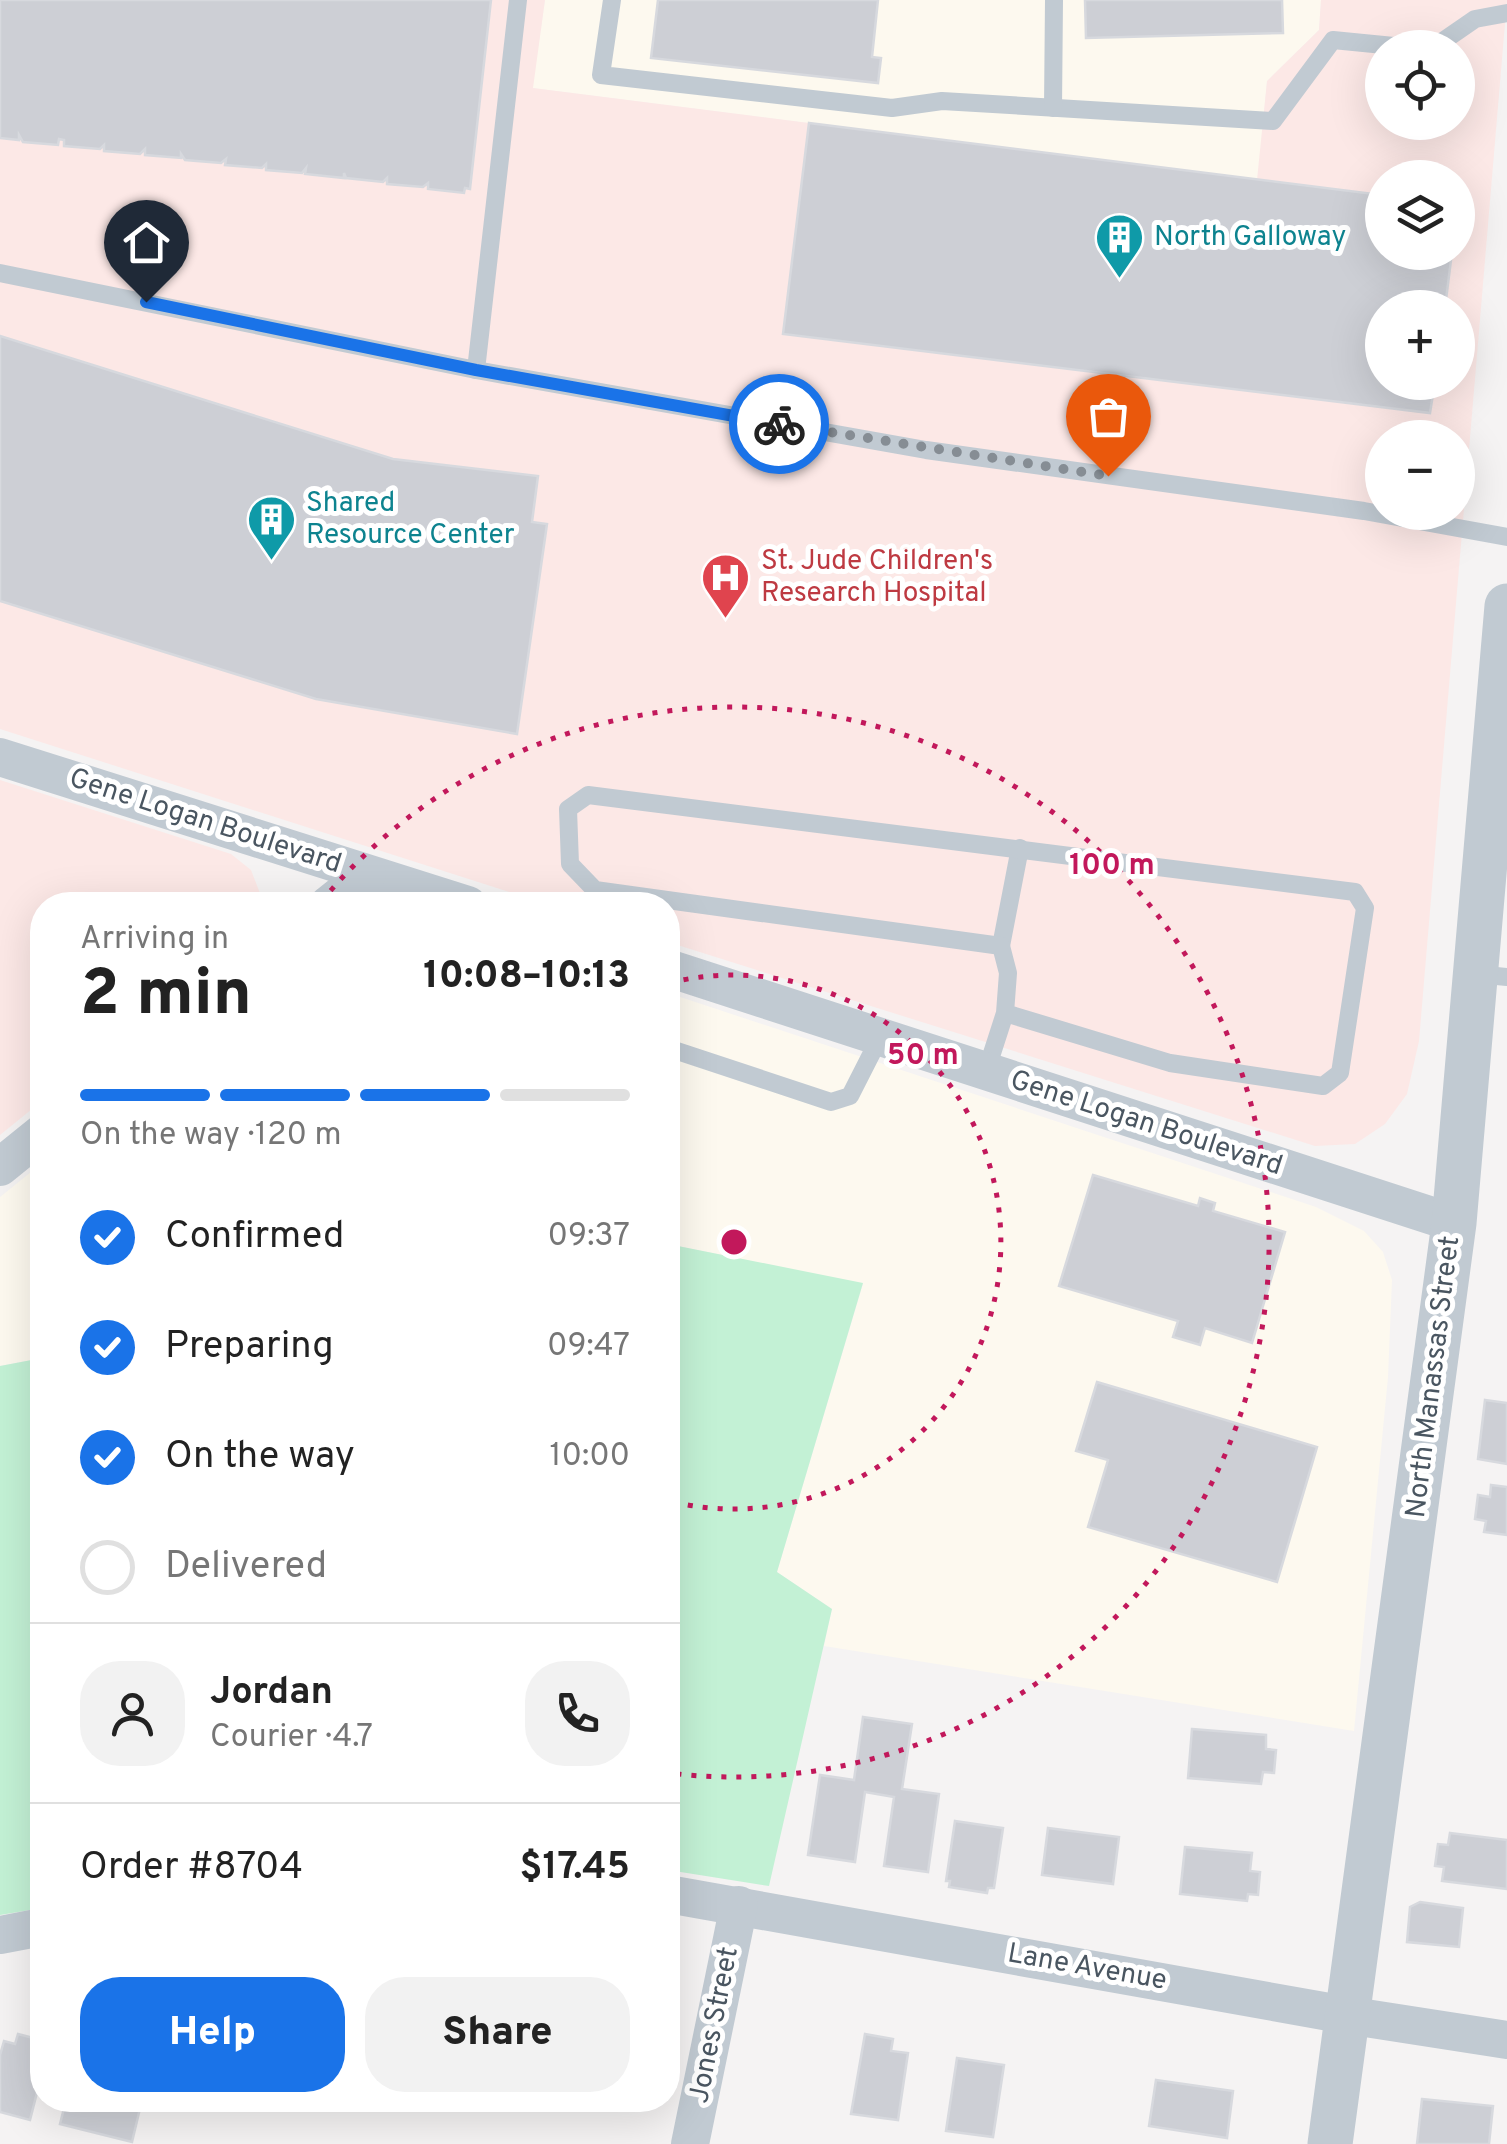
<!DOCTYPE html>
<meta charset="utf-8">
<style>
:root{--surface:#fff;--page:#f2f2f2;--text:#222;--muted:#767676;--line:#e0e0e0;--accent:#1a73e8}
body{margin:0;font-family:Overpass,sans-serif;background:var(--page);color:var(--text);height:100vh;display:flex;flex-direction:column;font-size:38px;white-space:nowrap}
*{box-sizing:border-box;margin:0}
p{font-size:32px;color:var(--muted)}
.icon{flex:none;width:55px;height:55px;fill:none;stroke:currentColor;stroke-width:2;stroke-linecap:round;stroke-linejoin:round}
.map{position:relative;flex:1;overflow:hidden}
.drawer{position:absolute;left:30px;top:892px;width:650px;height:1220px;display:flex;flex-direction:column;background:var(--surface);border-radius:40px;box-shadow:0 10px 40px #0002}
.drawer>*{flex:none}
.tools{position:absolute;left:1365px;top:30px;display:grid;gap:20px}
.tools a{display:grid;place-items:center;width:110px;height:110px;border-radius:50%;background:var(--surface);box-shadow:0 10px 40px #0002;font-size:50px}
.pin{position:absolute;display:grid;place-items:center;width:85px;height:85px;color:#fff;margin:-102px -42px;border-radius:50% 50% 50% 0;rotate:-45deg;box-shadow:0 0 10px #0007}
.pin .icon{rotate:45deg}
.courier{position:absolute;display:grid;place-items:center;width:100px;height:100px;margin:-50px;border:8px solid #1a73e8;border-radius:50%;background:#fff;color:#222;box-shadow:0 2px 12px #0007}
.headline em{font-style:normal;font-weight:800}
.headline div{display:flex;flex-direction:column-reverse}
.headline{display:flex;align-items:center;justify-content:space-between;height:170px;padding:0 50px}
h1{font-size:65px;font-weight:800;line-height:75px}
.bar{display:grid;grid-template-columns:repeat(4,1fr);gap:15px 10px;align-content:center;height:120px;padding:0 50px}
.bar i{height:12px;border-radius:8px;background:var(--line)}
.bar .on{background:var(--accent)}
.bar p{grid-column:span 4}
.line{display:flex;align-items:center;gap:25px;padding:0 50px;border-top:2px solid var(--line)}
.line div{flex:1}
.round{display:grid;place-items:center;flex:none;width:105px;height:105px;border-radius:40px;background:var(--page)}
ol{padding:0 50px;list-style:none}
li{display:flex;align-items:center;gap:30px;height:110px}
li p{margin-inline-start:auto}
li .icon{padding:10px;border-radius:50%;background:var(--accent);color:#fff;stroke-width:4}
li:last-child{color:var(--muted)}
li i{width:55px;height:55px;border:5px solid var(--line);border-radius:50%}
.primary-button{display:flex;gap:20px;margin-top:auto;padding:20px 50px}
.primary-button a{flex:1;height:115px;border-radius:40px;background:var(--accent);color:#fff;font-size:40px;font-weight:800;line-height:115px;text-align:center}
.primary-button a+a{background:var(--page);color:var(--text)}
.map>svg:first-child{display:block}
.commercial{fill:#fdf9ef}
.medical{fill:#fce8e6;fill-rule:evenodd}
.green{fill:#c3f1d5}
.building{fill:#cdcfd5;stroke:#d7d9de;stroke-width:2.5}
.lines{fill:none;stroke-linecap:round;stroke-linejoin:round}
.service{stroke:#c1cad2;stroke-width:18}
.minor{stroke:#c1cad2;stroke-width:38}
.tertiary{stroke:#c1cad2;stroke-width:45}
.done{stroke:#868d94;stroke-width:10;stroke-dasharray:0 18}
.route{stroke:#1a73e8;stroke-width:12}
.ring{fill:none;stroke:#c2185b;stroke-width:5;stroke-dasharray:5 10}
.labels{text-anchor:middle;dominant-baseline:central;stroke-width:10;stroke-linejoin:round;paint-order:stroke}
.culture-label{font-size:28px;fill:#0d838f;stroke:#fff;text-anchor:start}
.health-label{font-size:28px;fill:#be3a42;stroke:#fff;text-anchor:start}
.street-label{font-size:28px;fill:#4a5661;stroke:#fff}
.centre{fill:#c2185b;stroke:#fff;stroke-width:5}
.ring-label{font-size:30px;text-anchor:middle;font-weight:bold;fill:#c2185b;stroke:#fff;stroke-width:10;stroke-linejoin:round;paint-order:stroke}
</style>
<div class="map">
<svg width="1507" height="2144" viewBox="0 0 1507 2144">
<rect width="100%" height="100%" fill="#f5f3f3"/>
<g class="commercial">
<path d="M545,0H1321L1319,30L1267,81L1258,180L532,88Z"/>
<path d="M668,993L1316,1207L1364,1231L1383,1252L1392,1280L1388,1377L1354,1731L824,1646L832,1609L777,1572L863,1284L668,1244Z"/>
<path d="M42,1163V1358L0,1366V1197Z"/>
</g>
<g class="medical">
<path d="M0,0H545L533,88L1257,180L1267,81L1319,30L1321,0H1507L1419,1041L1407,1094L1385,1124L1355,1144L1315,1146L668,942V905H550L0,729ZM1382,48H1458V122H1382ZM1382,178H1458V252H1382ZM1382,308H1458V382H1382ZM1382,438H1458V512H1382Z"/>
<path d="M0,780L231,854L251,870L261,896L259,905H42V1101L0,1135Z"/>
</g>
<g class="green">
<path d="M668,1244L863,1283L777,1572L832,1609L769,1886L668,1870Z"/>
<path d="M42,1358V1908L0,1915V1366Z"/>
</g>
<g class="building">
<path d="M0,0H491L470,189L465,188L464,193L428,189V183L423,187L387,184V178L383,182L346,178L344,173V178L305,174L306,168L302,173L266,170V164L262,168L225,165L226,159L221,163L185,160L181,154V158L145,155V149L140,154L104,151V145L100,149L64,146V140L59,139L58,145L23,142L19,135V140L0,138Z"/>
<path d="M658,0H878L872,57L881,58L878,83L651,58Z"/>
<path d="M1085,0H1282L1283,33L1086,38Z"/>
<path d="M809,123L1382,195V252H1452L1445,308H1382V382H1435L1430,413L783,334Z"/>
<path d="M0,336L393,459L538,476L532,522L547,524L517,734L316,699L0,601Z"/>
<path d="M1093,1175L1198,1206L1200,1198L1215,1203L1213,1211L1285,1232L1252,1343L1205,1328L1200,1345L1173,1337L1178,1321L1059,1286Z"/>
<path d="M1097,1382L1317,1447L1277,1582L1088,1527L1108,1460L1076,1451Z"/>
<path d="M1485,1400L1507,1403V1464L1478,1459Z"/>
<path d="M1491,1485L1507,1487V1535L1484,1532L1486,1521L1475,1519L1478,1495L1490,1497Z"/>
<path d="M863,1717L912,1724L902,1789L939,1794L928,1872L884,1866L894,1797L865,1792L855,1862L808,1855L820,1775L854,1780Z"/>
<path d="M1192,1729L1266,1735V1749L1276,1750L1274,1773L1263,1772L1261,1784L1188,1778Z"/>
<path d="M955,1821L1003,1828L994,1888H988L987,1893L949,1887L950,1881H946Z"/>
<path d="M1048,1828L1119,1837L1113,1884L1042,1875Z"/>
<path d="M1450,1833L1507,1840V1889L1442,1881L1444,1867L1435,1866L1438,1844L1448,1845Z"/>
<path d="M1185,1847L1252,1853L1250,1871L1260,1872L1258,1895L1248,1894L1247,1901L1180,1894Z"/>
<path d="M1420,1902L1463,1908L1459,1947L1407,1942L1410,1907Z"/>
<path d="M18,2034L41,2040L42,2073L30,2120L0,2112V2055L4,2041L15,2044Z"/>
<path d="M865,2034L893,2039L891,2051L908,2053L898,2120L851,2114Z"/>
<path d="M957,2058L1004,2065L993,2137L946,2131Z"/>
<path d="M1156,2080L1233,2091L1227,2138L1149,2126Z"/>
<path d="M1422,2099L1493,2106L1489,2144H1417Z"/>
<path d="M66,2100H142L132,2142L60,2124Z"/>
</g>
<g class="lines">
<g class="service">
<path d="M612,0L601,75L892,108L942,101L1273,121L1333,40L1414,48"/>
<path d="M1433,48L1475,19L1507,13"/>
<path d="M1053,108L1054,0"/>
<path d="M0,273L476,370L518,0"/>
<path d="M476,370L926,450L1364,511L1507,537"/>
<path d="M367,874L377,905"/>
<path d="M1001,946L1020,848"/>
<path d="M1476,974L1507,977"/>
<path d="M668,1048L831,1102L850,1096L880,1037"/>
<path d="M986,1072L1005,1013L1170,1063L1323,1086L1340,1073L1365,908L1355,892L588,795L568,809L570,864L595,890L1001,946L1008,973L1005,1013"/>
</g>
<g class="minor">
<path d="M0,757L468,905"/>
<path d="M328,905L367,874"/>
<path d="M668,968L1454,1223"/>
<path d="M0,1167L42,1133"/>
<path d="M668,1894L1346,2015L1507,2040"/>
<path d="M0,1935L42,1927"/>
<path d="M690,2144L739,1905"/>
</g>
<path class="tertiary" d="M1330,2144L1454,1223L1507,606"/>
</g>
<g class="lines">
<path class="done" d="M779,424L1108,476"/>
<path class="route" d="M146,302L476,370L779,424"/>
</g>
<g class="ring">
<path d="M669 983A267 267 0 1 1 669 1501"/>
<path d="M321 902A535 535 0 1 1 669 1773"/>
</g>
<defs>
<symbol id="building-pin" viewBox="-11 -11 22 30"><path d="M0 17L-7.5 6A9.5 9.5 0 1 1 7.5 6Z" fill="#0f9aa8" stroke="#fff"/><path d="M-4-6H4V6H1V3H-1V6H-4ZM-2.5-4.3h1.7v1.8h-1.7ZM.8-4.3h1.7v1.8H.8ZM-2.5-1h1.7V.8h-1.7ZM.8-1h1.7V.8H.8Z" fill="#fff"/></symbol>
<symbol id="hospital-pin" viewBox="-11 -11 22 30"><path d="M0 17L-7.5 6A9.5 9.5 0 1 1 7.5 6Z" fill="#e0444e" stroke="#fff"/><path d="M-5-5h3v3.5h4V-5h3V5h-3V1.5h-4V5h-3Z" fill="#fff"/></symbol>
</defs>
<g fill-rule="evenodd">
<use href="#building-pin" x="1092" y="210" width="55" height="75"/>
<use href="#building-pin" x="244" y="492" width="55" height="75"/>
<use href="#hospital-pin" x="698" y="550" width="55" height="75"/>
</g>
<g class="labels">
<g class="culture-label">
<text x="1154" y="238">North Galloway</text>
<text x="306" y="504">Shared<tspan x="306" dy="32">Resource Center</tspan></text>
</g>
<g class="health-label">
<text x="761" y="562">St. Jude Children's<tspan x="761" dy="32">Research Hospital</tspan></text>
</g>
<g class="street-label">
<text transform="translate(205 822) rotate(18)">Gene Logan Boulevard</text>
<text transform="translate(1146 1124) rotate(18)">Gene Logan Boulevard</text>
<text transform="translate(1434 1377) rotate(-83)">North Manassas Street</text>
<text transform="translate(1087 1968) rotate(10)">Lane Avenue</text>
<text transform="translate(715 2025) rotate(-79)">Jones Street</text>
</g>
</g>
<circle cx="734" cy="1242" r="15" class="centre"/>
<g class="ring-label">
<text x="1112" y="874">100 m</text>
<text x="923" y="1064">50 m</text>
</g>
</svg>
<div class="tools">
<a><svg class="icon" aria-label="locate" viewBox="0 0 24 24"><circle cx="12" cy="12" r="6"/><path d="M12 2v4M12 18v4M2 12h4M18 12h4"/></svg></a>
<a><svg class="icon" aria-label="layers" viewBox="0 0 24 24"><path d="M12 4l9 5-9 5-9-5zM3 14l9 5 9-5"/></svg></a>
<a>+</a>
<a>−</a>
</div>
<div class="pin" style="left:1108px;top:476px;background:#ea580c"><svg class="icon" aria-label="bag" viewBox="0 0 24 24"><path d="M5 8h14l-1 12H6zM9 8a3 3 0 0 1 6 0"/></svg></div>
<div class="pin" style="left:146px;top:302px;background:#1f2937"><svg class="icon" aria-label="home" viewBox="0 0 24 24"><path d="M3 11l9-7 9 7M6 9v11h12V9"/></svg></div>
<div class="courier" style="left:779px;top:424px"><svg class="icon" aria-label="bike" viewBox="0 0 24 24"><circle cx="6" cy="16" r="4"/><circle cx="18" cy="16" r="4"/><path d="M6 16l4-8h5l3 8M10 8l3 8H6M13 5h3"/></svg></div>
<section class="drawer">
<div class="headline"><div><h1>2 min</h1><p>Arriving in</p></div><em>10:08–10:13</em></div>
<div class="bar"><i class="on"></i><i class="on"></i><i class="on"></i><i></i><p>On the way · 120 m</p></div>
<ol>
<li><svg class="icon" aria-label="check" viewBox="0 0 24 24"><path d="M5 12l5 5 9-10"/></svg>Confirmed<p>09:37</p></li>
<li><svg class="icon" aria-label="check" viewBox="0 0 24 24"><path d="M5 12l5 5 9-10"/></svg>Preparing<p>09:47</p></li>
<li><svg class="icon" aria-label="check" viewBox="0 0 24 24"><path d="M5 12l5 5 9-10"/></svg>On the way<p>10:00</p></li>
<li><i></i>Delivered</li>
</ol>
<div class="line" style="height:180px"><a class="round"><svg class="icon" aria-label="person" viewBox="0 0 24 24"><circle cx="12" cy="8" r="4"/><path d="M4 21q1-7 8-7t8 7"/></svg></a><div><b>Jordan</b><p>Courier · 4.7</p></div><a class="round"><svg class="icon" aria-label="phone" viewBox="0 0 24 24"><path d="M5 4h4l2 5-3 2q2 4 5 5l2-3 5 2v4C11 20 4 13 5 4z"/></svg></a></div>
<div class="line" style="height:130px"><div>Order #8704</div><b>$17.45</b></div>
<div class="primary-button"><a>Help</a><a>Share</a></div>
</section>
</div>
